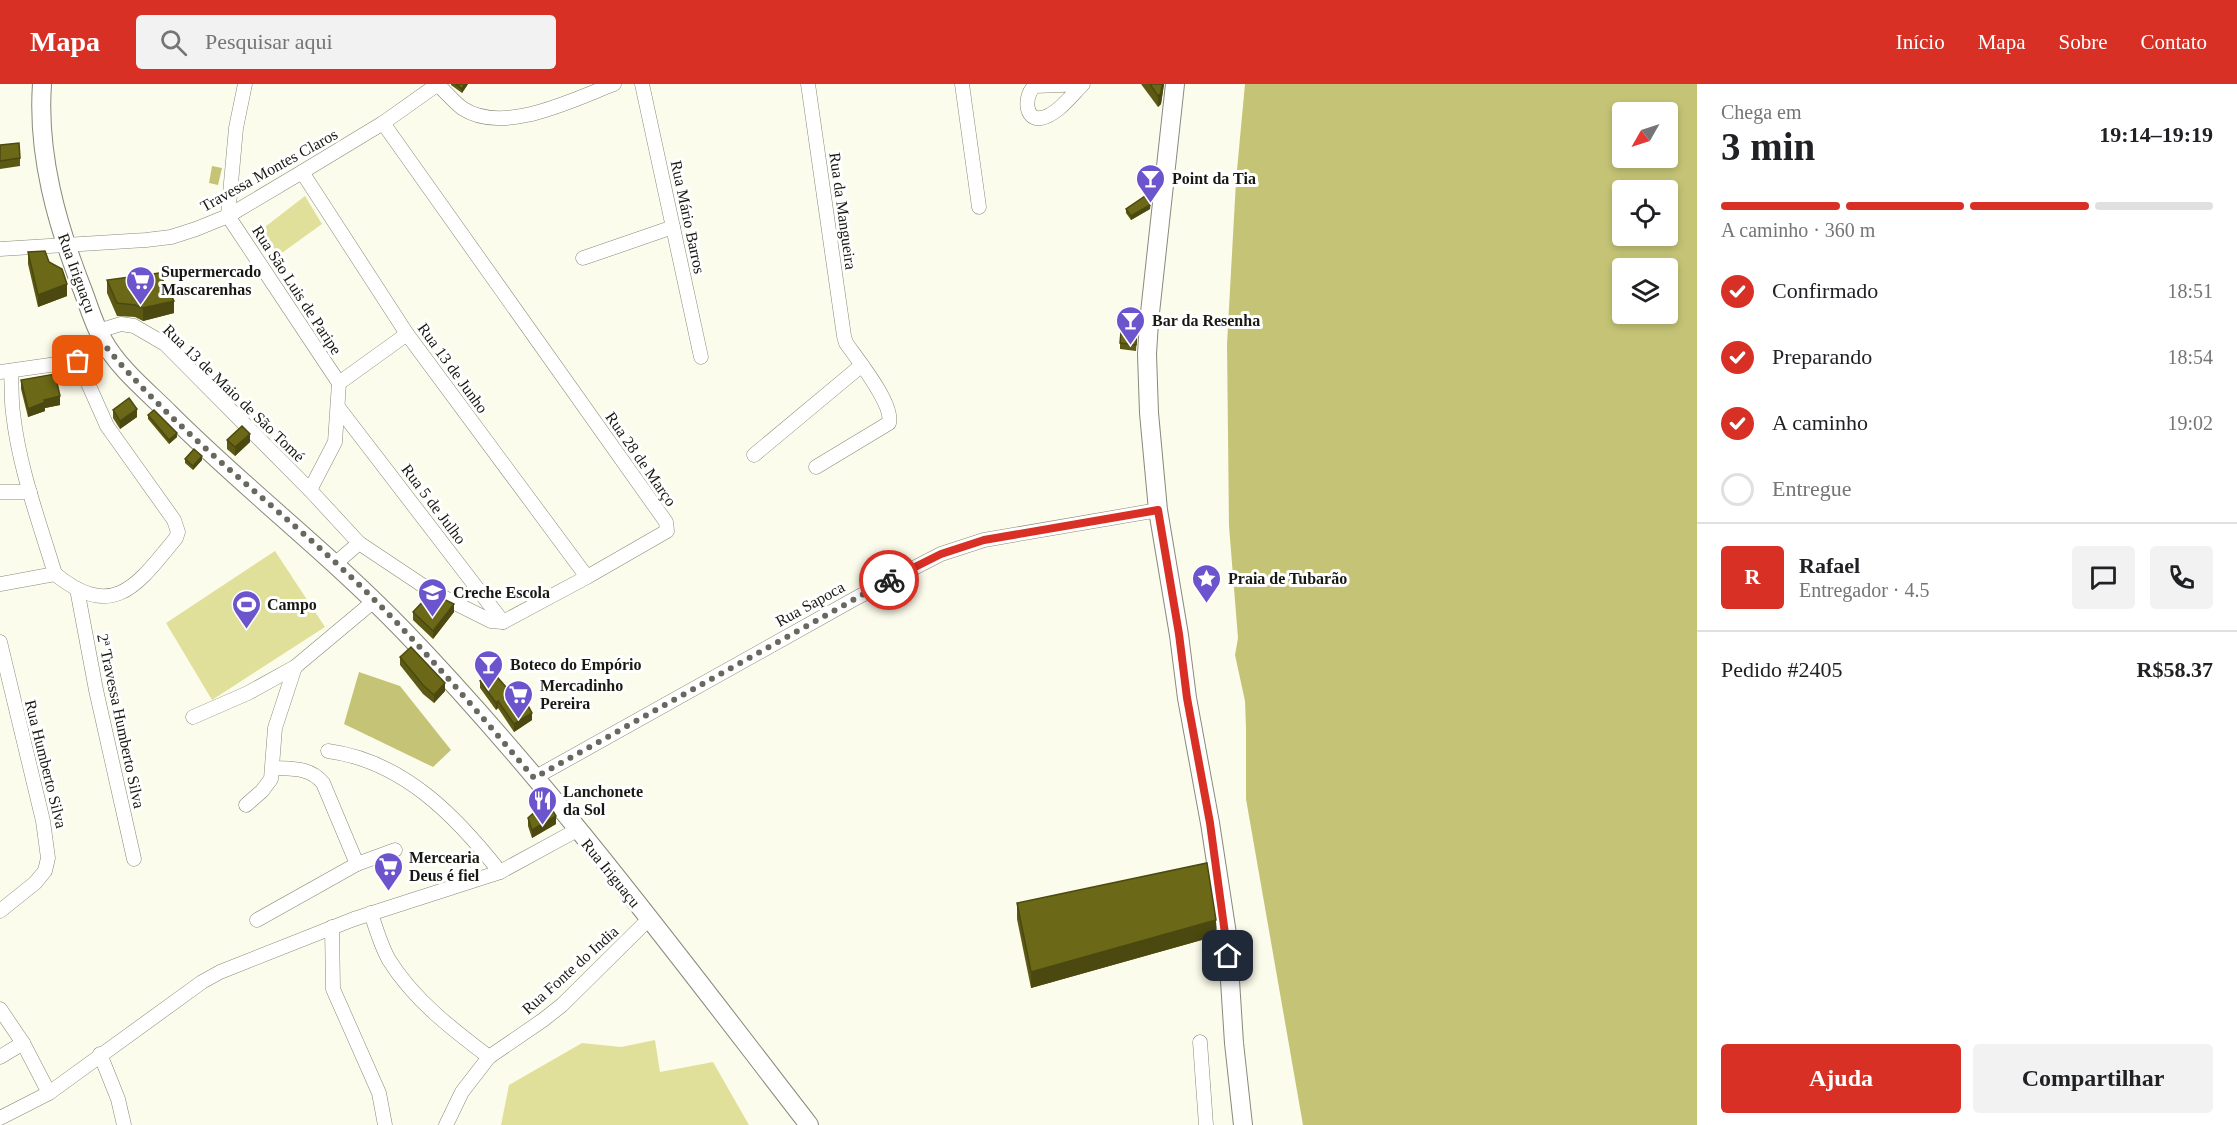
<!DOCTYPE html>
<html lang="pt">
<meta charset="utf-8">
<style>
:root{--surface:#fff;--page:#f2f2f2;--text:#202124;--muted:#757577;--line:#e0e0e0;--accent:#d93025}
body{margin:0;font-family:Georgia,serif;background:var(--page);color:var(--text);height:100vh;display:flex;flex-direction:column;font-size:22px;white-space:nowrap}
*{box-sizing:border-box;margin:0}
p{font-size:20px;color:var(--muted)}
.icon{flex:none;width:33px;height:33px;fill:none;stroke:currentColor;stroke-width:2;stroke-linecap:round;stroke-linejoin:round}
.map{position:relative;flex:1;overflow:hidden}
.sheet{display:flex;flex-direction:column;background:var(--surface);width:540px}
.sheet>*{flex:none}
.needle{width:39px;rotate:231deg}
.controls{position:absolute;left:1612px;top:18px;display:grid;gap:12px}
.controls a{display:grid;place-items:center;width:66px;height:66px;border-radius:6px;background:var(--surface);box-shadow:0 3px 9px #0003;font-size:30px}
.pin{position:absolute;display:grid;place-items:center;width:51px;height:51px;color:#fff;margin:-26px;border-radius:12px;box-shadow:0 3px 9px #0006}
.courier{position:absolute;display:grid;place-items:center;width:60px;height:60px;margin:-30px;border:4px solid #d93025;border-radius:50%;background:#fff;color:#222;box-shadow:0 2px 8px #0007}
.overview em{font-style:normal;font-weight:800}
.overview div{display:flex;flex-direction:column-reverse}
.overview{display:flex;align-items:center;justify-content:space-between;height:102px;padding:0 24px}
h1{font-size:39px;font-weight:800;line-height:45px}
.bar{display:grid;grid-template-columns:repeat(4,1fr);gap:9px 6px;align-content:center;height:72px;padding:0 24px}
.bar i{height:8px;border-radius:4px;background:var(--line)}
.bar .current{background:var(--accent)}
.bar p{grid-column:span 4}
.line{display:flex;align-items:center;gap:15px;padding:0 24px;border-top:2px solid var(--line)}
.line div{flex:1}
.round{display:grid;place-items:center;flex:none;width:63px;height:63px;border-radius:6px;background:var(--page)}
ol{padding:0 24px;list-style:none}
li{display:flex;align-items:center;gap:18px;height:66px}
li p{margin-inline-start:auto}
li .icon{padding:6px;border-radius:50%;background:var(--accent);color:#fff;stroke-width:4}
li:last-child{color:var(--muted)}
li i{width:33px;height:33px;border:3px solid var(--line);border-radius:50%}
.cta{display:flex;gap:12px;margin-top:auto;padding:12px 24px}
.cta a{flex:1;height:69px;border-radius:6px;background:var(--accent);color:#fff;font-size:24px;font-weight:800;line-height:69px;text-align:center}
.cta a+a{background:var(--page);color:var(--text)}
header{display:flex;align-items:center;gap:36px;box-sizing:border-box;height:84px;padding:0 30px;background:var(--accent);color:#fff}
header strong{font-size:28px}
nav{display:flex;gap:33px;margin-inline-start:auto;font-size:21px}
.search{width:420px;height:54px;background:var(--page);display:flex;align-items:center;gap:15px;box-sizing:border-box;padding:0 21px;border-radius:6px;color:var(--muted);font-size:22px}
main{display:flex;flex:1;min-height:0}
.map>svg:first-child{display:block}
.green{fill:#e0e09b}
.water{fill:#c5c476;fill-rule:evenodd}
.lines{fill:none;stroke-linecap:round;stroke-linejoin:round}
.minor-casing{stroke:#88897a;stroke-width:15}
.major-casing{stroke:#88897a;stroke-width:20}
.minor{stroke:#fff;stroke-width:14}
.major{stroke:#fff;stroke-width:18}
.wall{fill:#5c5914}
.shaded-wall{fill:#4b4910}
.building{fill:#6b6817;stroke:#4b4910;stroke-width:1.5}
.done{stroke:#68685f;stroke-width:6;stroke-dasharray:0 10.8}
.route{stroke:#d93025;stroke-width:8}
.labels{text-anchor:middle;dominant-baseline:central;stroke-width:6;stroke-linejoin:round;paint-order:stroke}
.street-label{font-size:16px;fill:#191913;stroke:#fff}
.poi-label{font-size:16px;font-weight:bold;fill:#191913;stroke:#fff;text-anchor:start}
</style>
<header>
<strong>Mapa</strong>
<div class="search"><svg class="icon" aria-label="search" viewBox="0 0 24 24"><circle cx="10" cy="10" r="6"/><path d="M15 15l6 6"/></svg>Pesquisar aqui</div>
<nav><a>Início</a><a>Mapa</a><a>Sobre</a><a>Contato</a></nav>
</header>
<main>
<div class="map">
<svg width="1697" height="1041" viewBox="0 0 1697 1041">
<rect width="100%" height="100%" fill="#fcfcec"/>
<g class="green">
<path d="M305,112L322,140L279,171L261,146Z"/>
<path d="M275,467L325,543L212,616L166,539Z"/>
<path d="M655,956L660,988L713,978L749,1041H501L509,1001L582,959L621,963Z"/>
</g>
<g class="water">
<path d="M1245,0H1697V1041H1303L1246,715V644L1245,617L1235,571L1238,554L1229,442L1227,260L1236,97ZM1668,28V74H1623V28ZM1668,106V152H1623V106ZM1668,184V230H1623V184Z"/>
<path d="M212,82L222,84L218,101L209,99Z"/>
<path d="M359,588L400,602L451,666L433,683L344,640Z"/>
</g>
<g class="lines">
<defs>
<g id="minor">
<path d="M245,0L236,44L228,132L339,299"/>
<path d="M642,0L701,273"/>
<path d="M808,0L844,252L846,259C857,275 894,320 889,339L816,383"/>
<path d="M962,0L979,123"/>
<path d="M438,1C446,8 453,17 462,24C503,52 574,15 614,0"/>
<path d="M1082,1C1072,11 1056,32 1041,34C1024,37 1024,10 1035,2L1083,0"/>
<path d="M302,88L407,250L587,493"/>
<path d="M0,165L146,156L171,153L196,145L228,132L302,88L383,39L438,0"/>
<path d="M583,174L673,143"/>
<path d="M98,247L121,240L134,242L165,260L310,406L359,459"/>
<path d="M11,287C12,301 11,315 13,329C19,384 39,437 55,490"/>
<path d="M0,288L78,277L107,264"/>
<path d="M339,299L407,250"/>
<path d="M338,323L503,538"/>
<path d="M754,371L862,281"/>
<path d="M310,406L335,358L339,299"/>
<path d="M0,408H30"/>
<path d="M336,479L359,459L431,507L491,537L503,538L587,493L667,447L666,438L383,39"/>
<path d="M0,500L55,490C114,538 138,500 176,454L178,448L174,436L107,342L78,277"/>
<path d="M77,505L96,606L134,775"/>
<path d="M0,558L43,737L48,774L45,787L35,799L0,827"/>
<path d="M193,633L248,609L295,583L374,517"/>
<path d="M328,667C403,677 456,732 500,788"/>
<path d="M273,684C293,685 310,683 323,699L357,780"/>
<path d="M534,694L858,513L941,470L984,456L1158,426"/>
<path d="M246,721L262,707L271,695L275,644L295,583"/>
<path d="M371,829C376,845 381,862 389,876C414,916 452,945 489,973"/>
<path d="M257,836L357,780L395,766"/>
<path d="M332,843L333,905L379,1009L385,1041"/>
<path d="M0,925L23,959L49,1009"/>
<path d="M1200,958L1206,1041"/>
<path d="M100,970L118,1015L124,1041"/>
<path d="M0,973L23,959"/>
<path d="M0,1034L49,1009L202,898L220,888L354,835L500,788L577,746"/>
<path d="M446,1041L462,1008L489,973L543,936L562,921L649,835"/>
</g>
<g id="major">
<path d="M42,0C37,71 57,141 83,207C89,223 94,241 103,256C119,285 147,307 170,330C245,405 330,470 404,547C551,700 679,873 809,1041"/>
<path d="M1175,0L1149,238L1147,270L1149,329L1158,426L1179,551L1187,614L1210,739L1227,850L1234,959L1243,1041"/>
</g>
</defs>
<use href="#minor" class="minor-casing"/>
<use href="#major" class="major-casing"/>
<use href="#minor" class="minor"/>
<use href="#major" class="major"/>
</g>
<g class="wall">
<path d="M451,0H468L462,9L451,1Z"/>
<path d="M1141,0H1164L1161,20L1158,23Z"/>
<path d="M0,61L20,74V82L0,85Z"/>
<path d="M1151,112L1150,125L1131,136L1126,129V125Z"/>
<path d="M28,168L49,178L67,212L38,223L28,180Z"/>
<path d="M107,196L174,229L143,237L135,233L117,232L107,209Z"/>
<path d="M1138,233L1136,267L1120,265V259Z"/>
<path d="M21,296L60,321L45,324V327L28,333L21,305Z"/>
<path d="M113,326L137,333L120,345L113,334Z"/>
<path d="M148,331L177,353L169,360L148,335Z"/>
<path d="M227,356L250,358L235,372L227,365Z"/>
<path d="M185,375L202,376L193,386L185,379Z"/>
<path d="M413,528H454L433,555L413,536Z"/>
<path d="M400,573L445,607L434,619L423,610L400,581Z"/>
<path d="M480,597L532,636L514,648L498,624L496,626L480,604Z"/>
<path d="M528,734L556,740L532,754L528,742Z"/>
<path d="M1017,819L1216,852L1031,904L1017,835Z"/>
</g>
<g class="shaded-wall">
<path d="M465,0H468L462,9V5Z"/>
<path d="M1162,0H1164L1161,20L1158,23V12Z"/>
<path d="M1151,108L1150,125L1131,136V132Z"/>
<path d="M67,200V212L38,223V211Z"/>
<path d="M174,217V229L143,237V224Z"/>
<path d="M60,312V321L45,324V327L28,333V325L44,316Z"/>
<path d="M137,325V333L120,345V337Z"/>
<path d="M177,349V353L169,360V356Z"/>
<path d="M250,350V358L235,372V363Z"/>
<path d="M202,372V376L193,386V382Z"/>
<path d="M454,520V528L433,555V547Z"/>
<path d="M445,599V607L434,619V611Z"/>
<path d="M498,617V624L496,626V619Z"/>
<path d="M532,629V636L514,648V640Z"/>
<path d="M556,732V740L532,754V746Z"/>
<path d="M1216,836V852L1031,904V888Z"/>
</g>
<g class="building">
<path d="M456,0H465L462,5Z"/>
<path d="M1150,0H1162L1161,9L1158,12Z"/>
<path d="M19,59L20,74L0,77V61Z"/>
<path d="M1151,108L1150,121L1131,132L1126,125Z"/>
<path d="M45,167L49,178L62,185L67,200L38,211L28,168Z"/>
<path d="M159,189L174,217L143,224L135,221L117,219L107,196Z"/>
<path d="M1123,226L1138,227L1136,261L1120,259Z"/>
<path d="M55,290L60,312L44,316L45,318L28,325L21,296Z"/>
<path d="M129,314L137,325L120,337L113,326Z"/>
<path d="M154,326L177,349L169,356L148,331Z"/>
<path d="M242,342L250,350L235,363L227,356Z"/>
<path d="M194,365L202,372L193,382L185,375Z"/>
<path d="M431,509L454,520L433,547L413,528Z"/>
<path d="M411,563L445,599L434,611L423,601L400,573Z"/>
<path d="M492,587L519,618L524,614L532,629L514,640L498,617L496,619L480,597Z"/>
<path d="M547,717L556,732L532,746L528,734Z"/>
<path d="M1207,779L1216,836L1031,888L1017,819Z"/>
</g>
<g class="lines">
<path class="done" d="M78,277L107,264C174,345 259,408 336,479C408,545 471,620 534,694L889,496"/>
<path class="route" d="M889,496L941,470L984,456L1158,426L1179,550L1187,614L1210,739L1228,872"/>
</g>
<defs>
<symbol id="bar-pin" viewBox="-11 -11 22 30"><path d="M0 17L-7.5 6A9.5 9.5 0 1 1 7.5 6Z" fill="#6c54cd" stroke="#fff"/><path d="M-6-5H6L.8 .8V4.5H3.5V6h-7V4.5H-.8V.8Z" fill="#fff"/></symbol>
<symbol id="supermarket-pin" viewBox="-11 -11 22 30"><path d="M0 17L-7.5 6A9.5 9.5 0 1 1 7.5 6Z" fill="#6c54cd" stroke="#fff"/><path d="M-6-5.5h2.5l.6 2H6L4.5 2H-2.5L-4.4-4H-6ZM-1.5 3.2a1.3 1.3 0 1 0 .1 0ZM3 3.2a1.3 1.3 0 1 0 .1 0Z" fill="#fff"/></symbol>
<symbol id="sight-pin" viewBox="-11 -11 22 30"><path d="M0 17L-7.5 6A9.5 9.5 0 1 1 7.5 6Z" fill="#6c54cd" stroke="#fff"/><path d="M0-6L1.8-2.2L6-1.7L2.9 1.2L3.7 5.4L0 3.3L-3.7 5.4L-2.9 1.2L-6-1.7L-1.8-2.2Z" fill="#fff"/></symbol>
<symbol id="school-pin" viewBox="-11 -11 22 30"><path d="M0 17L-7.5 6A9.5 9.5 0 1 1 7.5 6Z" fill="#6c54cd" stroke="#fff"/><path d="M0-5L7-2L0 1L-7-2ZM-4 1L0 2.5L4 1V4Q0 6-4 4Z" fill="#fff"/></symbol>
<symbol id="stadium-pin" viewBox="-11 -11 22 30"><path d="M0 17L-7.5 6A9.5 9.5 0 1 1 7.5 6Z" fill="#6c54cd" stroke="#fff"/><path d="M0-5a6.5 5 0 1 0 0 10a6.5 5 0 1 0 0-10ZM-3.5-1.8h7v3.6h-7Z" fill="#fff"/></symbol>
<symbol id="restaurant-pin" viewBox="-11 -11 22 30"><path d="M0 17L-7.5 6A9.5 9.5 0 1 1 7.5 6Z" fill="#6c54cd" stroke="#fff"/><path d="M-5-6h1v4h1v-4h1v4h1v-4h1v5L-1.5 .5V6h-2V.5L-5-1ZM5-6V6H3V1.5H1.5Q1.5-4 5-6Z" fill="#fff"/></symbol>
</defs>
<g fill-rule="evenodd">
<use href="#bar-pin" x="1134" y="78" width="33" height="45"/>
<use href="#supermarket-pin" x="124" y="180" width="33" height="45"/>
<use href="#bar-pin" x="1114" y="220" width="33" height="45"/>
<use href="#sight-pin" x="1190" y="478" width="33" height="45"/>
<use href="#school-pin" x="416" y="492" width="33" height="45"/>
<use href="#stadium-pin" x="230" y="504" width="33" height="45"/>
<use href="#bar-pin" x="472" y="564" width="33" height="45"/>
<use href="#supermarket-pin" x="502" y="594" width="33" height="45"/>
<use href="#restaurant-pin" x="526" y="700" width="33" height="45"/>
<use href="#supermarket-pin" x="372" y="766" width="33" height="45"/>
</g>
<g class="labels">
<g class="street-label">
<text transform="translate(269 86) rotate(-29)">Travessa Montes Claros</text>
<text transform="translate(843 127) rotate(82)">Rua da Mangueira</text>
<text transform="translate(688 133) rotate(78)">Rua Mário Barros</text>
<text transform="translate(77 189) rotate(70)">Rua Iriguaçu</text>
<text transform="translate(297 206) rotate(57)">Rua São Luis de Paripe</text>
<text transform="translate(453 284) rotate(54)">Rua 13 de Junho</text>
<text transform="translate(234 309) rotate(44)">Rua 13 de Maio de São Tomé</text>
<text transform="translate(641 375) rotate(55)">Rua 28 de Março</text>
<text transform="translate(434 420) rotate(53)">Rua 5 de Julho</text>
<text transform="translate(810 520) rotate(-29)">Rua Sapoca</text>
<text transform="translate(121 637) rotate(78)">2ª Travessa Humberto Silva</text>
<text transform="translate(46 680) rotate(76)">Rua Humberto Silva</text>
<text transform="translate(611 789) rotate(51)">Rua Iriguaçu</text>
<text transform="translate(570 886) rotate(-42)">Rua Fonte do India</text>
</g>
<g class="poi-label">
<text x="1172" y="94">Point da Tia</text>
<text x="161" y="187">Supermercado<tspan x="161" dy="18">Mascarenhas</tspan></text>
<text x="1152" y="236">Bar da Resenha</text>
<text x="1228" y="494">Praia de Tubarão</text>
<text x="453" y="508">Creche Escola</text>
<text x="267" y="520">Campo</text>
<text x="510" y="580">Boteco do Empório</text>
<text x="540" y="601">Mercadinho<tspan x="540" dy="18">Pereira</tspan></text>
<text x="563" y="707">Lanchonete<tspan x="563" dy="18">da Sol</tspan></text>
<text x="409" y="773">Mercearia<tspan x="409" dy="18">Deus é fiel</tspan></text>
</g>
</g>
</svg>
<div class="controls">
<a><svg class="needle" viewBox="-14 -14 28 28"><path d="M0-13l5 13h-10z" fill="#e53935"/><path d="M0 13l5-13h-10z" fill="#757577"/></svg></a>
<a><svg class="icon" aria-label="locate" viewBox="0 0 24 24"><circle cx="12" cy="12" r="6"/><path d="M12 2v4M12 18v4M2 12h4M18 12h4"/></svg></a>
<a><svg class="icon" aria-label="layers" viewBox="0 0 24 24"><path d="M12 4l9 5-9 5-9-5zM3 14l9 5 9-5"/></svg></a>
</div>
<div class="pin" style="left:78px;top:277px;background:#ea580c"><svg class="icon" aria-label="bag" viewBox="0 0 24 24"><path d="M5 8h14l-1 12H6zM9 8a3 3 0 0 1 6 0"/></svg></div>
<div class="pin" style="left:1228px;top:872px;background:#1f2937"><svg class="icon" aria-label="home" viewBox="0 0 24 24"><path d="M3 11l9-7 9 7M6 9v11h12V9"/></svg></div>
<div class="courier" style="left:889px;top:496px"><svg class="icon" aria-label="bike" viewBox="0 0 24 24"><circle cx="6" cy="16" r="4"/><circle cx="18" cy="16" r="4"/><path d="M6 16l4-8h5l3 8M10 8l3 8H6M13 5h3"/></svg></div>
</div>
<section class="sheet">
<div class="overview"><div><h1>3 min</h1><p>Chega em</p></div><em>19:14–19:19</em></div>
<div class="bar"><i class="current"></i><i class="current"></i><i class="current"></i><i></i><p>A caminho · 360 m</p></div>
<ol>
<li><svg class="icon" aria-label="check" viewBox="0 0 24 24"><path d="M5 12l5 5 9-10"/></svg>Confirmado<p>18:51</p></li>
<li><svg class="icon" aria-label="check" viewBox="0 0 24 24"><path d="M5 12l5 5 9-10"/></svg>Preparando<p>18:54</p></li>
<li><svg class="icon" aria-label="check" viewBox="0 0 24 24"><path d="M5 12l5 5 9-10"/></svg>A caminho<p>19:02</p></li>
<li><i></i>Entregue</li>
</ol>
<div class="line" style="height:108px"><b class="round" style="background:var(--accent);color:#fff">R</b><div><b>Rafael</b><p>Entregador · 4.5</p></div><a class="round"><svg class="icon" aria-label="chat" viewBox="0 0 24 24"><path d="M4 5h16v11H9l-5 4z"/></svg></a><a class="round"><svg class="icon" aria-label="phone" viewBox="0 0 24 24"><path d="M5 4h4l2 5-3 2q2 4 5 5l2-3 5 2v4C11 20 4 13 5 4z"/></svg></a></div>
<div class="line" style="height:78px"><div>Pedido #2405</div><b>R$58.37</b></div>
<div class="cta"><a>Ajuda</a><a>Compartilhar</a></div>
</section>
</main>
